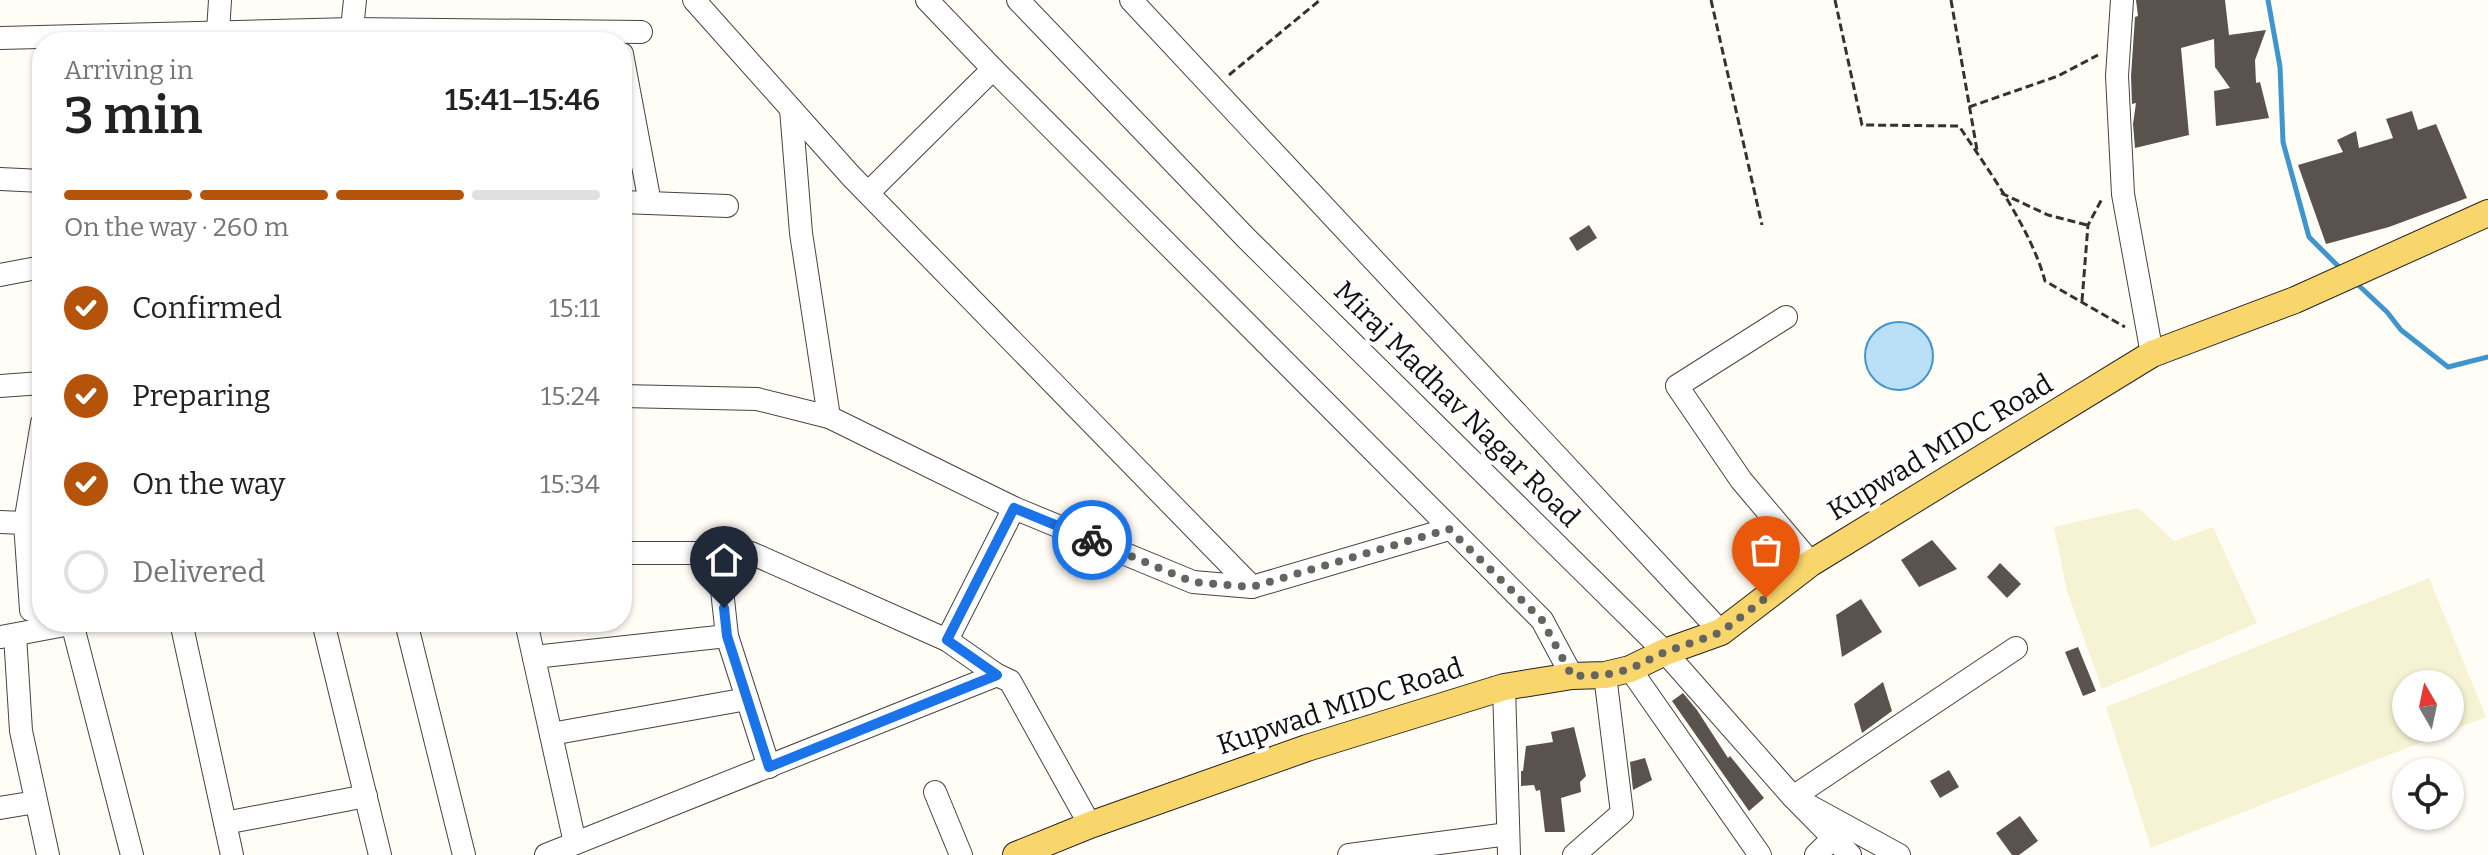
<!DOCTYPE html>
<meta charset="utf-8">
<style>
:root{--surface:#fff;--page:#f2f2f2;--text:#222;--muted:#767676;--line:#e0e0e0;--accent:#b45309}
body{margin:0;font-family:Bitter,serif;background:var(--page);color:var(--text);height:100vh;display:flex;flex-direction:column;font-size:30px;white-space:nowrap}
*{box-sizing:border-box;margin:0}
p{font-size:26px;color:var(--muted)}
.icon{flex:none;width:44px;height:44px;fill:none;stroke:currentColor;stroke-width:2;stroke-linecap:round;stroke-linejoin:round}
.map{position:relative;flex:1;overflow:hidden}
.side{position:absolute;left:32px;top:32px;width:600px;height:600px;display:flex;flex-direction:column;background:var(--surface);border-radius:32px;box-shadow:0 2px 6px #0004}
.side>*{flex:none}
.needle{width:52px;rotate:351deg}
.controls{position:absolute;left:2392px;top:670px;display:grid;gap:16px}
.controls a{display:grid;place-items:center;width:72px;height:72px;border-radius:50%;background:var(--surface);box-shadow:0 2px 6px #0004;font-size:40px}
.pin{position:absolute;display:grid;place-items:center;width:68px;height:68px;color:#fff;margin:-82px -34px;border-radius:50% 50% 50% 0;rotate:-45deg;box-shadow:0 0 8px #0007}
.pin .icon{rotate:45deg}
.courier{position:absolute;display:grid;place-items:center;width:80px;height:80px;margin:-40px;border:6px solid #1a73e8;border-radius:50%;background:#fff;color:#222;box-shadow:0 2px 10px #0007}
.head em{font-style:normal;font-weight:600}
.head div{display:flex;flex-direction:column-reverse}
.head{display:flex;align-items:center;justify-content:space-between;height:136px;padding:0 32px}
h1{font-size:52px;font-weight:600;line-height:60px}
.bar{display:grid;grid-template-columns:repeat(4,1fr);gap:12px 8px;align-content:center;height:96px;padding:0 32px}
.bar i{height:10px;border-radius:6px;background:var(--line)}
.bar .selected{background:var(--accent)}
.bar p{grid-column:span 4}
ol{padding:0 32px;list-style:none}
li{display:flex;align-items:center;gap:24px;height:88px}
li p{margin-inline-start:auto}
li .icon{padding:8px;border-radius:50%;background:var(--accent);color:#fff;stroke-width:4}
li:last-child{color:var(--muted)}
li i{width:44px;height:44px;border:4px solid var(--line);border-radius:50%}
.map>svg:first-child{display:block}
.farmland{fill:#f6f3d4;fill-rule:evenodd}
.water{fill:#b9e0f7;stroke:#3f96cf;stroke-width:2}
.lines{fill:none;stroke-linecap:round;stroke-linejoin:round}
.stream{stroke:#3f96cf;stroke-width:5}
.building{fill:#5a524d}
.minor-casing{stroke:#444;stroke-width:24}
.major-casing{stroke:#222;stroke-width:28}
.path{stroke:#333;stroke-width:3;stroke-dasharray:8 4;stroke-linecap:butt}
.minor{stroke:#fff;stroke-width:22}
.major{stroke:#f9d66b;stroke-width:26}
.done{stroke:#646461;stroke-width:8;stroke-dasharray:0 14.4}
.route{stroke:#1a73e8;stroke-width:10}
.labels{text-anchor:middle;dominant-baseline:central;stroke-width:8;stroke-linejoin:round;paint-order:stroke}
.street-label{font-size:28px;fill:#111;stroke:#fff}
</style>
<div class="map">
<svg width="2488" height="855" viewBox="0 0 2488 855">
<rect width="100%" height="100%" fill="#fffdf5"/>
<g class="farmland">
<path d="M2138,508L2174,541L2213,527L2257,623L2102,689L2067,591L2054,527Z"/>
<path d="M2429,578L2486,717L2151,848L2106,707ZM2406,684H2450V728H2406Z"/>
</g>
<circle class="water" cx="1899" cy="356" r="34"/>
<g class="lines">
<g class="stream">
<path d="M2268,0L2280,67L2283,142L2309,237L2341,269"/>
<path d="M2354,281L2387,312L2401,330L2448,367L2488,357"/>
</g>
</g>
<g class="building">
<path d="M2136,0H2225L2229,35L2266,30L2255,60L2256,83L2260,82L2269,118L2216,126L2214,91L2230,88L2215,67L2214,39L2181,48L2189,135L2135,148L2133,124L2136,103L2132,104L2131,76L2135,17L2138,16Z"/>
<path d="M2412,111L2418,130L2436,124L2467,198L2389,227L2326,244L2298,165L2343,152L2337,140L2356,131L2359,148L2393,138L2386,119Z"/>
<path d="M1589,225L1597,238L1577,251L1569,238Z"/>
<path d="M1932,540L1957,569L1919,587L1901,560Z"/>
<path d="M2000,563L2021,584L2007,598L1987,577Z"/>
<path d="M1861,599L1882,632L1842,657L1836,615Z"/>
<path d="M2078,647L2096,691L2083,696L2065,652Z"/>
<path d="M1883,682L1892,711L1862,733L1854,704Z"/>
<path d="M1683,693L1697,710L1728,758L1730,756L1764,798L1749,811L1672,701Z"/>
<path d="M1574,727L1586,776L1580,782L1581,792L1561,798L1565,832H1545L1540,790L1536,791L1534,785L1521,786V771H1523L1526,746L1553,742L1551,732Z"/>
<path d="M1645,758L1652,780L1633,790L1630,762Z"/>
<path d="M1949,770L1959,787L1940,798L1930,781Z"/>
<path d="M2020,816L2038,841L2019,855H2012L1996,833Z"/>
</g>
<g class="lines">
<defs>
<g id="minor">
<path d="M694,0L851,176L1252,587"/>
<path d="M927,0L993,69L1542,620L1572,676"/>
<path d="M1018,0L1246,238L1665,652L1793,797L1850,855"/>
<path d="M1131,0L1721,632"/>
<path d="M2122,0L2117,76L2123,194L2152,354"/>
<path d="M352,29L355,0"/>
<path d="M218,32L220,0"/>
<path d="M0,38L352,29L641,32"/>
<path d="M622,54L650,203"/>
<path d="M791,109L801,233L829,417"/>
<path d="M0,179L42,181"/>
<path d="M868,193L993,69"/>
<path d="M622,202L727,206"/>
<path d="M0,275L42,267"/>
<path d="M1786,317L1677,386L1741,480L1811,563"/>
<path d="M0,386L42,383"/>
<path d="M622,396L757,399L829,417L1014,508L1193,582L1252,587L1449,529"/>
<path d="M0,522L25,523L31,610L42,614"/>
<path d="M25,523L42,423"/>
<path d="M622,553H751L947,640L997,675"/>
<path d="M718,553L727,636L769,767"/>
<path d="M181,622L232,855"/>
<path d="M323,622L380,855"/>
<path d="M406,622L464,855"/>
<path d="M526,622L575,843"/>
<path d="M72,623L132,855"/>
<path d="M15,635L21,731L48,855"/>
<path d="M1,637L81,622"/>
<path d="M947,640L1014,508"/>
<path d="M534,657L727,636"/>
<path d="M1630,669L1760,855"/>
<path d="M1504,687L1509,855"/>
<path d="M551,734L747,699"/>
<path d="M935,792L961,855"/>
<path d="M0,808L36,802"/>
<path d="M225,823L366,796"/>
<path d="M546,855L997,675L1010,681L1090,825"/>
<path d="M1349,855L1508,834"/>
<path d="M1574,855L1622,813L1605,675"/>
<path d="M1816,855L1833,838"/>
<path d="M1899,855L1793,797L2016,648"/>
</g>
<path id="major" d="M1016,855L1090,825L1307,748L1504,687L1572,676L1605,675L1630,669L1665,652L1721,632L1811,563L2152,354L2295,300L2488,213"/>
</defs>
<use href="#minor" class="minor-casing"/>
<use href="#major" class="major-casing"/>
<g class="path">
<path d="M1711,0L1762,225"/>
<path d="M1835,0L1862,125L1959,126C1989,171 2031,229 2045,281L2125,327"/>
<path d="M1951,0L1977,150"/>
<path d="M1229,75L1320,0"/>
<path d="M1969,107L2058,76L2098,55"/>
<path d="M2001,193L2048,215L2087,225"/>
<path d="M2082,301L2088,225L2103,197"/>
</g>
<use href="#minor" class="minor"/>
<use href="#major" class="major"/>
</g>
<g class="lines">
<path class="done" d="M1092,540L1193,582L1252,587L1449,529L1542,620L1572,676L1605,675L1630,669L1665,652L1711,636L1721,632L1766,598"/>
<path class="route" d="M724,608L727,636L769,767L997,675L947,640L1014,508L1092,540"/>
</g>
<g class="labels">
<g class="street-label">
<text transform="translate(1457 404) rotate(45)">Miraj Madhav Nagar Road</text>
<text transform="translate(1940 447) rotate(-31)">Kupwad MIDC Road</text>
<text transform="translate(1340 706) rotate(-18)">Kupwad MIDC Road</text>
</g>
</g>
</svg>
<div class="controls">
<a><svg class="needle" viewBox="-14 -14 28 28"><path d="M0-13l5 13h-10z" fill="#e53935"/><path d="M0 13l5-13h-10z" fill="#767676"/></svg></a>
<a><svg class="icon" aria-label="locate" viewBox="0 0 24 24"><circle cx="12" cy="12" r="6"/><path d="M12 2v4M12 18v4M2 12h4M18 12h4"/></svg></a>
</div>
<div class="pin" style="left:1766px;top:598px;background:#ea580c"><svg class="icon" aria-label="bag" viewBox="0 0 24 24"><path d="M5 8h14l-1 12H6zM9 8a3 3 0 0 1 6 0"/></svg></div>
<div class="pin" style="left:724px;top:608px;background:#1f2937"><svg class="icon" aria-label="home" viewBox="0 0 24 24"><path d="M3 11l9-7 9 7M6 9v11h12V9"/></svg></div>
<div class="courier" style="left:1092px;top:540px"><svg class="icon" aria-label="bike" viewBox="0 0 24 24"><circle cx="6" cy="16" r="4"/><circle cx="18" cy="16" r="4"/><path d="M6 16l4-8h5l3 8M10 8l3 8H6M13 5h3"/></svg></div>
<section class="side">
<div class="head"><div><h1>3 min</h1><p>Arriving in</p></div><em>15:41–15:46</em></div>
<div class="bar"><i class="selected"></i><i class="selected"></i><i class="selected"></i><i></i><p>On the way · 260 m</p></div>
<ol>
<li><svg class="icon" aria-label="check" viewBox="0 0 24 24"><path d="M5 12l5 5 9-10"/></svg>Confirmed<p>15:11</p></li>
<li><svg class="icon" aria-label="check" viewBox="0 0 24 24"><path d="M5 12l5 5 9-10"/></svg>Preparing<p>15:24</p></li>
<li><svg class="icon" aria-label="check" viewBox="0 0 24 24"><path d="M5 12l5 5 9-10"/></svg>On the way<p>15:34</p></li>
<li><i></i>Delivered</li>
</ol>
</section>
</div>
